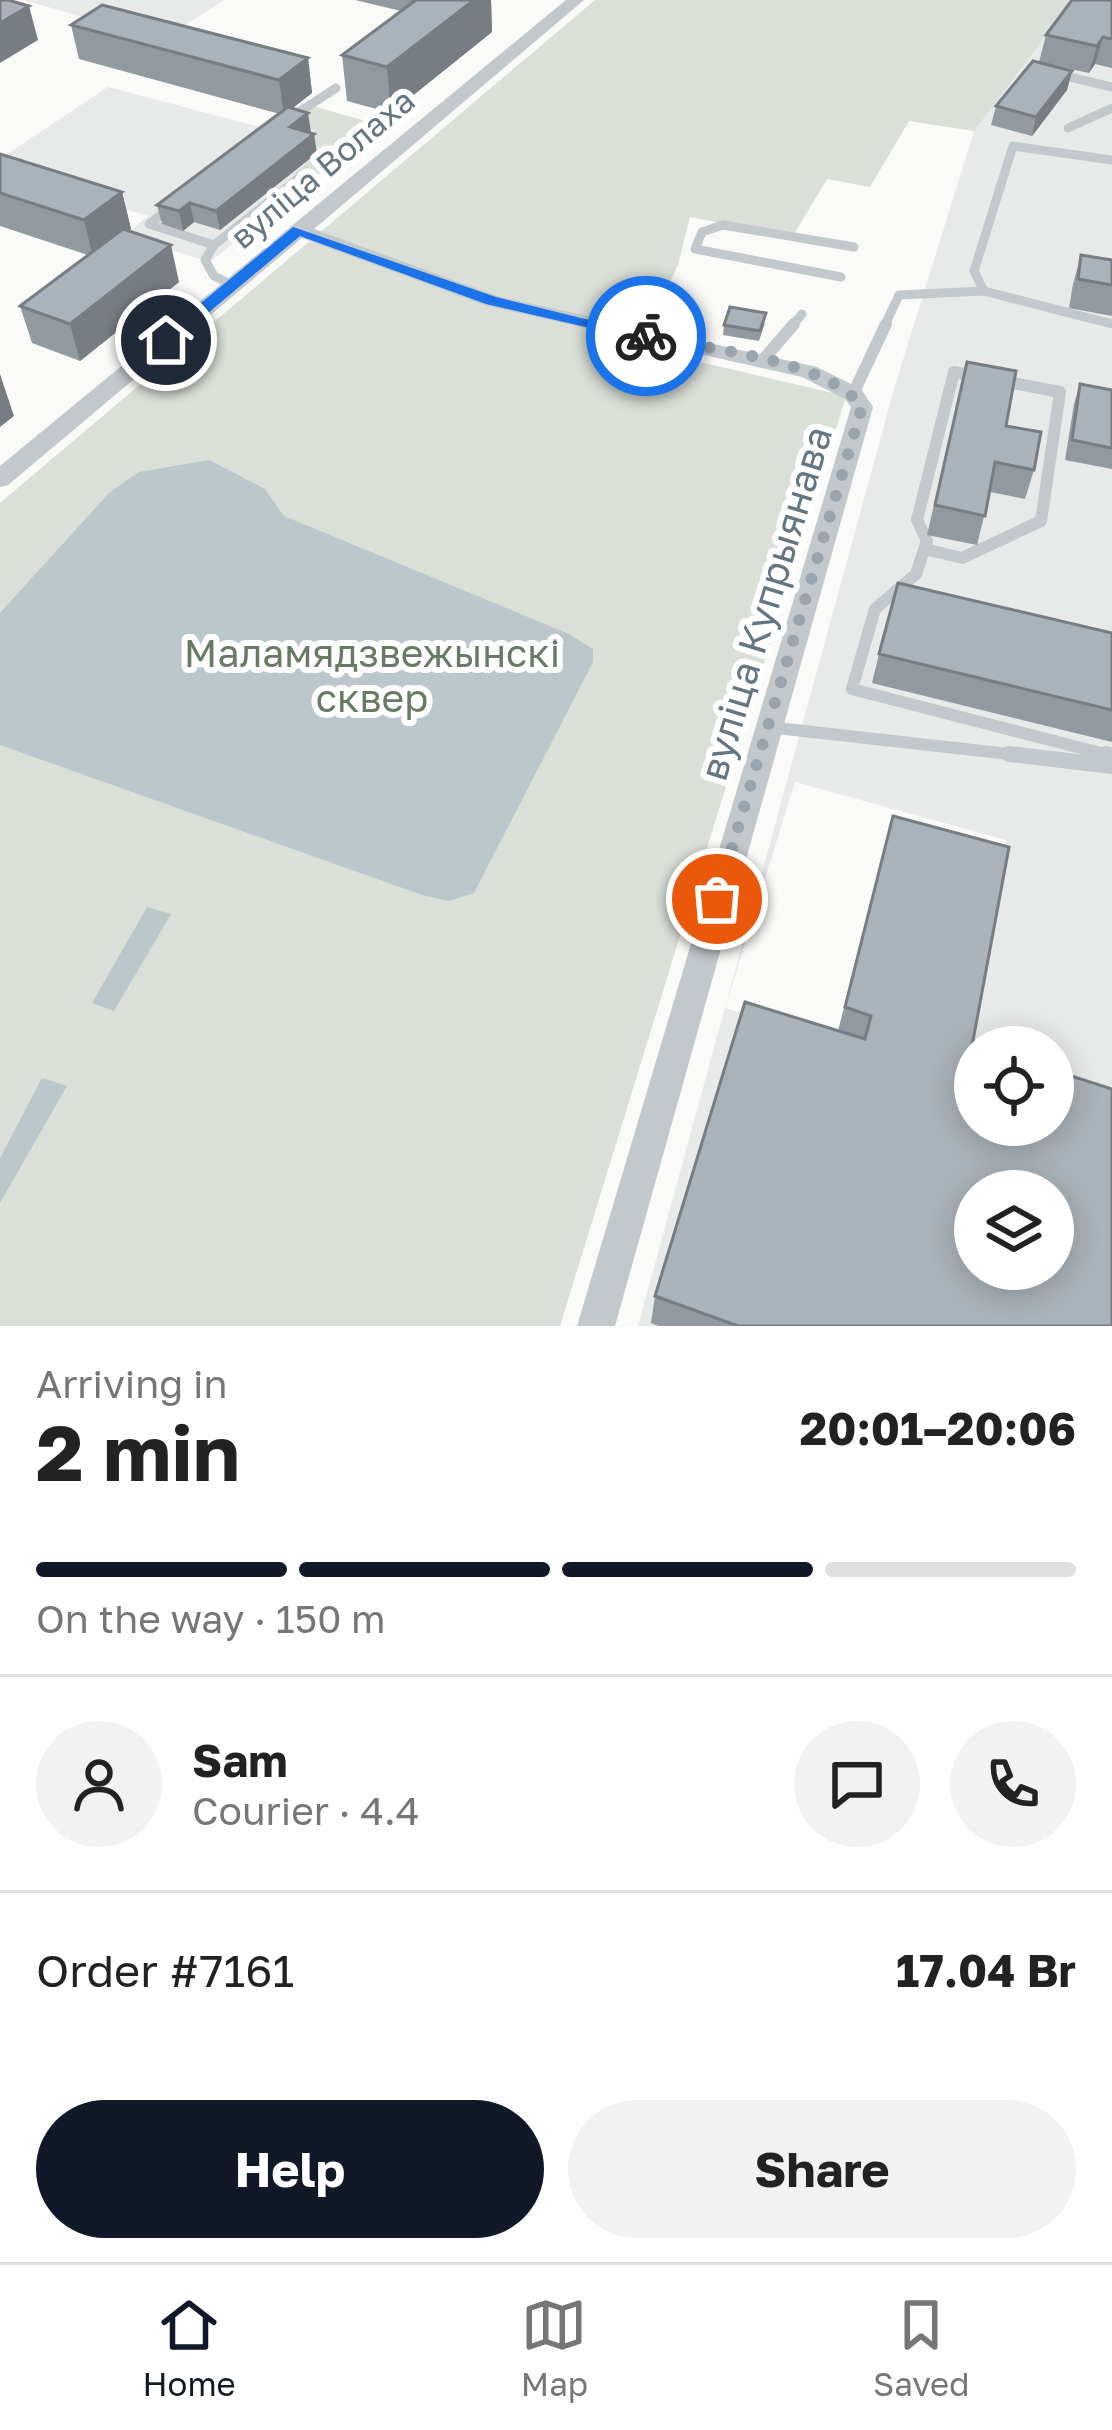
<!DOCTYPE html>
<meta charset="utf-8">
<style>
:root{--surface:#fff;--page:#f2f2f2;--text:#222;--muted:#767676;--line:#e0e0e0;--accent:#111827}
body{margin:0;font-family:"Golos Text",sans-serif;background:var(--page);color:var(--text);height:100vh;display:flex;flex-direction:column;font-size:45px;white-space:nowrap}
*{box-sizing:border-box;margin:0}
p{font-size:39px;color:var(--muted)}
.icon{flex:none;width:66px;height:66px;fill:none;stroke:currentColor;stroke-width:2;stroke-linecap:round;stroke-linejoin:round}
.map{position:relative;height:1326px;overflow:hidden}
.details{display:flex;flex-direction:column;background:var(--surface);flex:1}
.details>*{flex:none}
.tools{position:absolute;left:954px;top:1026px;display:grid;gap:24px}
.tools a{display:grid;place-items:center;width:120px;height:120px;border-radius:50%;background:var(--surface);box-shadow:0 6px 30px #0003;font-size:60px}
.pin{position:absolute;display:grid;place-items:center;width:102px;height:102px;color:#fff;margin:-51px;border:6px solid #fff;border-radius:50%;box-shadow:0 3px 12px #0007}
.courier{position:absolute;display:grid;place-items:center;width:120px;height:120px;margin:-60px;border:9px solid #1a73e8;border-radius:50%;background:#fff;color:#222;box-shadow:0 3px 15px #0007}
.overview em{font-style:normal;font-weight:700}
.overview div{display:flex;flex-direction:column-reverse}
.overview{display:flex;align-items:center;justify-content:space-between;height:204px;padding:0 36px}
h1{font-size:78px;font-weight:700;line-height:90px}
.bar{display:grid;grid-template-columns:repeat(4,1fr);gap:18px 12px;align-content:center;height:144px;padding:0 36px}
.bar i{height:15px;border-radius:9px;background:var(--line)}
.bar .current{background:var(--accent)}
.bar p{grid-column:span 4}
.line{display:flex;align-items:center;gap:30px;padding:0 36px;border-top:3px solid var(--line)}
.line div{flex:1}
.round{display:grid;place-items:center;flex:none;width:126px;height:126px;border-radius:63px;background:var(--page)}
.cta{display:flex;gap:24px;margin-top:auto;padding:24px 36px}
.cta a{flex:1;height:138px;border-radius:72px;background:var(--accent);color:#fff;font-size:48px;font-weight:700;line-height:138px;text-align:center}
.cta a+a{background:var(--page);color:var(--text)}
.dock{display:flex;justify-content:space-around;align-items:center;height:168px;border-top:3px solid var(--line);background:var(--surface);font-size:33px;color:var(--muted)}
.dock a{display:grid;justify-items:center;gap:6px}
.dock .current{color:var(--accent)}
.map>svg:first-child{display:block}
.built{fill:#e8e9e9;fill-rule:evenodd}
.green{fill:#dadfd7}
.water{fill:#bbc7cb}
.lines{fill:none;stroke-linecap:round;stroke-linejoin:round}
.lane-far2{stroke:#c3c8cc;stroke-width:9}
.lane-far1{stroke:#c3c8cc;stroke-width:12}
.lane{stroke:#c3c8cc;stroke-width:16}
.street{fill:#c3c8cc;fill-rule:evenodd}
.wall{fill:#929a9f}
.shaded-wall{fill:#777d82}
.building{fill:#aab3b9;stroke:#777d82;stroke-width:3;fill-rule:evenodd}
.route{fill:#1a73e8}
.done{stroke:#99a4ac;stroke-width:12;stroke-dasharray:0 21.6}
.labels{text-anchor:middle;dominant-baseline:central;stroke-width:12;stroke-linejoin:round;paint-order:stroke}
.far-street-label{font-size:33px;fill:#657683;stroke:#fff}
.street-label{font-size:39px;fill:#657683;stroke:#fff}
.park-label{font-size:39px;fill:#687a64;stroke:#fff}
</style>
<div class="map">
<svg width="1112" height="1326" viewBox="0 0 1112 1326">
<rect width="100%" height="100%" fill="#fafaf8"/>
<g class="built">
<path d="M23,0H225L162,39Z"/>
<path d="M1073,0H1112V1326H638L894,389L974,131ZM795,782L1006,840L995,883L861,1049L725,1008ZM975,1047H1053V1125H975ZM975,1191H1053V1269H975Z"/>
<path d="M108,87L267,129L302,103L379,125L210,262L124,236L148,216L0,171V159Z"/>
</g>
<g class="green">
<path d="M595,0H1073L974,131L909,121L870,187L827,179L793,236L690,217L678,265L640,348L846,396L560,1326H0V503Z"/>
<path d="M312,106L379,125L313,179L294,174L324,149L302,142L316,130L291,123Z"/>
</g>
<g class="water">
<path d="M209,460L265,489L284,516L569,634L593,649V662L474,893L449,901L425,896L0,745V613L109,493L139,472Z"/>
<path d="M147,907L171,914L114,1011L92,1003Z"/>
<path d="M42,1078L67,1086L0,1203V1158Z"/>
</g>
<g class="lines">
<g class="lane-far2">
<path d="M1053,73L1112,87"/>
<path d="M290,118L336,88"/>
<path d="M1068,128L1112,108"/>
<path d="M171,207L149,224L214,245"/>
<path d="M841,277L695,249L702,232L723,225L854,247"/>
<path d="M232,285L214,276L205,260L214,245L300,177"/>
<path d="M984,291L974,271L1013,146L1112,160"/>
<path d="M791,327L802,314"/>
<path d="M884,327L899,295L984,291L1112,324"/>
</g>
<g class="lane-far1">
<path d="M762,361L794,324"/>
<path d="M853,394L886,324"/>
<path d="M925,549L962,558L1041,521L1060,392L954,372L917,520L927,541L916,574L875,609L852,689L1112,756"/>
<path d="M768,727L1036,757"/>
</g>
<g class="lane">
<path d="M1009,754L1112,766"/>
<path d="M1106,754L1112,756"/>
</g>
<path class="street" d="M566,0H584L314,229L497,296L817,367L861,389L873,407L615,1326H577L851,407L845,399L802,377L484,305L302,238L8,485L0,487V466Z"/>
</g>
<g class="wall">
<path d="M355,0H491L492,32L391,113L347,101L342,55L401,11Z"/>
<path d="M1112,0V68L1095,64L1089,73L1039,62L1046,35Z"/>
<path d="M71,25L308,58L312,93L292,108L311,132L317,153L220,230L194,222L183,231L162,224L157,205L280,114L79,59Z"/>
<path d="M1072,71L1067,90L1032,136L991,125L996,106Z"/>
<path d="M0,154L122,192L131,229L128,231L179,282L80,361L32,343L20,306L88,255L0,226Z"/>
<path d="M1081,255L1112,260V316L1069,308L1073,284Z"/>
<path d="M648,315L675,320L670,330L648,325Z"/>
<path d="M765,323L759,341L723,335L724,325Z"/>
<path d="M967,362L1034,470L1025,499L990,492L977,545L927,535Z"/>
<path d="M1080,384L1112,390V469L1065,460L1074,404Z"/>
<path d="M1112,633V742L872,683L879,654Z"/>
<path d="M893,816L972,1046L1112,1326H659L651,1323L655,1296L838,1031Z"/>
</g>
<g class="shaded-wall">
<path d="M474,0H491L492,32L391,113L387,67Z"/>
<path d="M29,6L38,40L0,63V23Z"/>
<path d="M1103,37L1095,64L1089,73L1097,46Z"/>
<path d="M308,58L312,93L284,115L279,80Z"/>
<path d="M1072,71L1067,90L1032,136L1036,117Z"/>
<path d="M308,113L311,132L292,146L290,127Z"/>
<path d="M314,134L317,153L220,230L216,211Z"/>
<path d="M122,192L131,229L93,257L84,220Z"/>
<path d="M190,203L194,222L183,231L179,211Z"/>
<path d="M171,245L179,282L80,361L70,324Z"/>
<path d="M0,374L14,416L0,427Z"/>
</g>
<g class="building">
<path d="M0,0H8L29,6L0,23Z"/>
<path d="M416,0H474L387,67L342,55Z"/>
<path d="M1072,0H1112V39L1103,37L1097,46L1046,35Z"/>
<path d="M102,5L308,58L279,80L71,25Z"/>
<path d="M1033,61L1072,71L1036,117L996,106Z"/>
<path d="M288,107L308,113L290,127L314,134L216,211L190,203L179,211L157,205Z"/>
<path d="M0,154L122,192L84,220L0,193Z"/>
<path d="M123,229L171,245L70,324L20,306Z"/>
<path d="M1081,255L1112,260V285L1078,279Z"/>
<path d="M654,305L676,310L671,320L648,315Z"/>
<path d="M730,307L766,313L760,331L724,325Z"/>
<path d="M967,362L1016,371L1006,426L1041,432L1034,470L995,462L985,516L935,505Z"/>
<path d="M1080,384L1112,390V448L1072,440Z"/>
<path d="M898,583L1112,633V710L879,654Z"/>
<path d="M893,816L1009,847L972,1046L976,1047L975,1125H1053V1070L1112,1089V1326H738L655,1296L745,1002L865,1039L871,1016L845,1007ZM975,1191H1053V1269H975Z"/>
</g>
<path class="route" d="M293,227L496,297L654,336L646,341L486,304L300,236L171,344H160V337Z"/>
<g class="lines">
<path class="done" d="M646,336C703,349 828,359 862,407L717,899"/>
</g>
<g class="labels">
<g class="far-street-label">
<text transform="translate(322 168) rotate(-40)">вуліца Волаха</text>
</g>
<g class="street-label">
<text transform="translate(765 603) rotate(-73)">вуліца Купрыянава</text>
</g>
<g class="park-label">
<text x="372" y="652">Маламядзвежынскі<tspan x="372" dy="45">сквер</tspan></text>
</g>
</g>
</svg>
<div class="tools">
<a><svg class="icon" aria-label="locate" viewBox="0 0 24 24"><circle cx="12" cy="12" r="6"/><path d="M12 2v4M12 18v4M2 12h4M18 12h4"/></svg></a>
<a><svg class="icon" aria-label="layers" viewBox="0 0 24 24"><path d="M12 4l9 5-9 5-9-5zM3 14l9 5 9-5"/></svg></a>
</div>
<div class="pin" style="left:717px;top:899px;background:#ea580c"><svg class="icon" aria-label="bag" viewBox="0 0 24 24"><path d="M5 8h14l-1 12H6zM9 8a3 3 0 0 1 6 0"/></svg></div>
<div class="pin" style="left:166px;top:340px;background:#1f2937"><svg class="icon" aria-label="home" viewBox="0 0 24 24"><path d="M3 11l9-7 9 7M6 9v11h12V9"/></svg></div>
<div class="courier" style="left:646px;top:336px"><svg class="icon" aria-label="bike" viewBox="0 0 24 24"><circle cx="6" cy="16" r="4"/><circle cx="18" cy="16" r="4"/><path d="M6 16l4-8h5l3 8M10 8l3 8H6M13 5h3"/></svg></div>
</div>
<section class="details">
<div class="overview"><div><h1>2 min</h1><p>Arriving in</p></div><em>20:01–20:06</em></div>
<div class="bar"><i class="current"></i><i class="current"></i><i class="current"></i><i></i><p>On the way · 150 m</p></div>
<div class="line" style="height:216px"><a class="round"><svg class="icon" aria-label="person" viewBox="0 0 24 24"><circle cx="12" cy="8" r="4"/><path d="M4 21q1-7 8-7t8 7"/></svg></a><div><b>Sam</b><p>Courier · 4.4</p></div><a class="round"><svg class="icon" aria-label="chat" viewBox="0 0 24 24"><path d="M4 5h16v11H9l-5 4z"/></svg></a><a class="round"><svg class="icon" aria-label="phone" viewBox="0 0 24 24"><path d="M5 4h4l2 5-3 2q2 4 5 5l2-3 5 2v4C11 20 4 13 5 4z"/></svg></a></div>
<div class="line" style="height:156px"><div>Order #7161</div><b>17.04 Br</b></div>
<div class="cta"><a>Help</a><a>Share</a></div>
</section>
<nav class="dock">
<a class="current"><svg class="icon" aria-label="home" viewBox="0 0 24 24"><path d="M3 11l9-7 9 7M6 9v11h12V9"/></svg>Home</a>
<a><svg class="icon" aria-label="map" viewBox="0 0 24 24"><path d="M3 6l6-2 6 2 6-2v14l-6 2-6-2-6 2zM9 4v14M15 6v14"/></svg>Map</a>
<a><svg class="icon" aria-label="saved" viewBox="0 0 24 24"><path d="M7 4h10v16l-5-4-5 4z"/></svg>Saved</a>
</nav>
